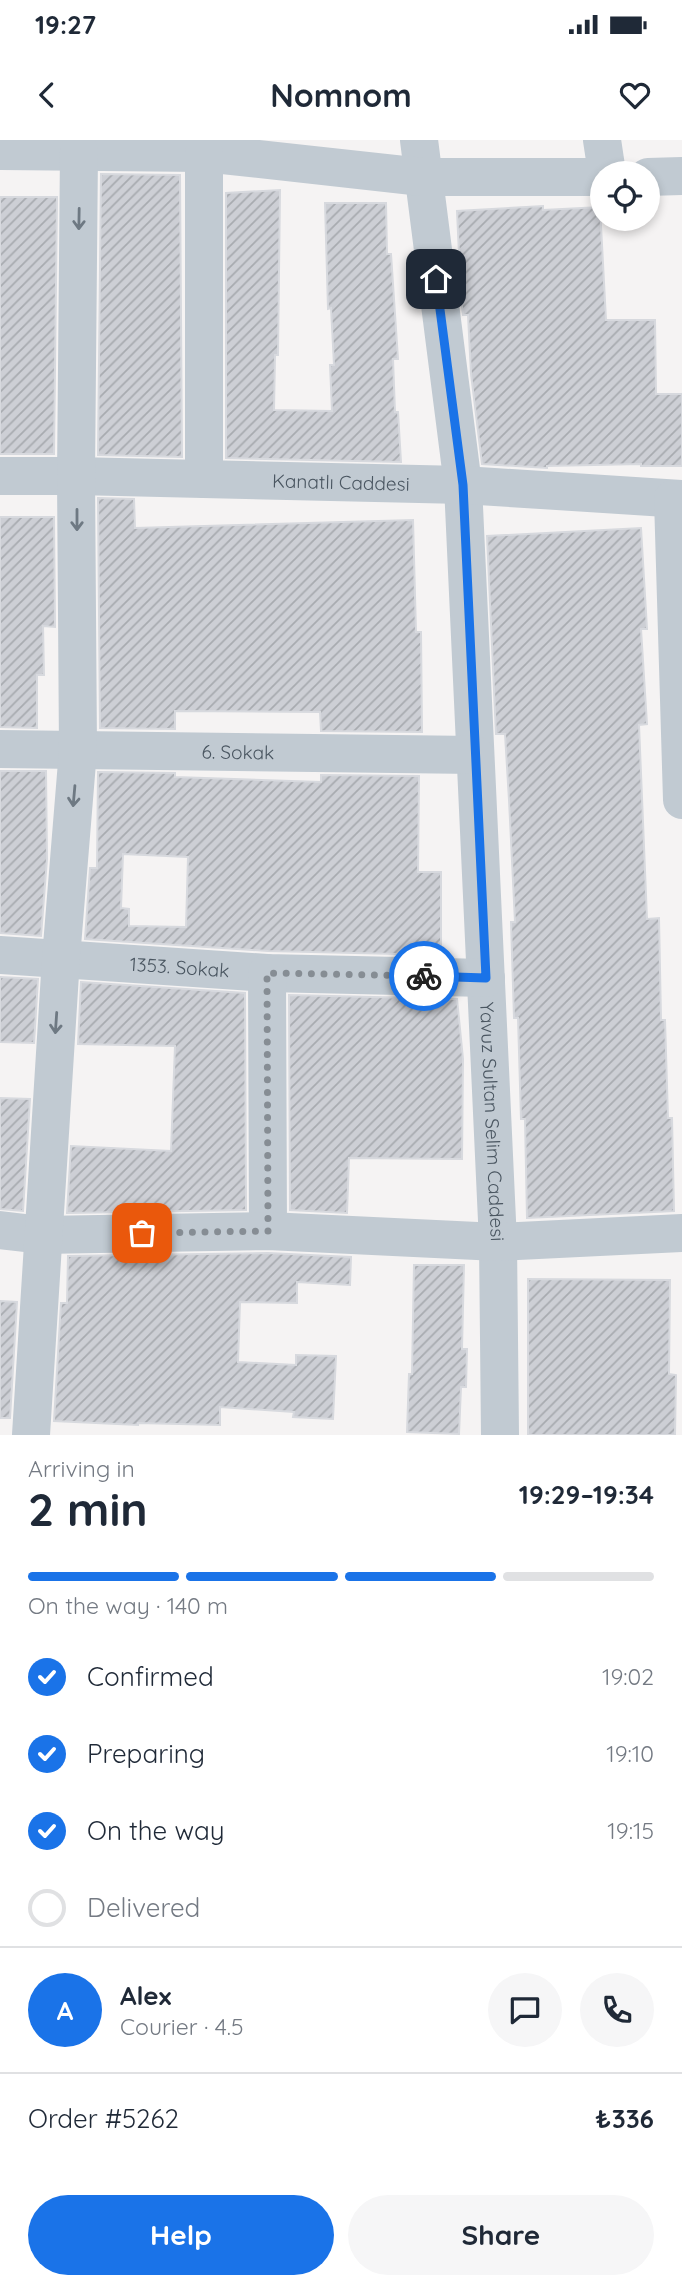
<!DOCTYPE html>
<meta charset="utf-8">
<style>
:root{--surface:#fff;--page:#f6f6f7;--text:#1f2937;--muted:#747a83;--line:#e0e1e3;--accent:#1a73e8}
body{margin:0;font-family:Quicksand,sans-serif;background:var(--page);color:var(--text);height:100vh;display:flex;flex-direction:column;font-size:26px;white-space:nowrap}
*{box-sizing:border-box;margin:0}
p{font-size:23px;color:var(--muted)}
.icon{flex:none;width:38px;height:38px;fill:none;stroke:currentColor;stroke-width:2;stroke-linecap:round;stroke-linejoin:round}
.map{position:relative;height:1295px;overflow:hidden}
.panel{display:flex;flex-direction:column;background:var(--surface);flex:1}
.panel>*{flex:none}
.fabs{position:absolute;left:590px;top:21px;display:grid;gap:14px}
.fabs a{display:grid;place-items:center;width:70px;height:70px;border-radius:50%;background:var(--surface);box-shadow:0 4px 10px #0003;font-size:35px}
.pin{position:absolute;display:grid;place-items:center;width:60px;height:60px;color:#fff;margin:-30px;border-radius:14px;box-shadow:0 4px 10px #0006}
.courier{position:absolute;display:grid;place-items:center;width:70px;height:70px;margin:-35px;border:5px solid #1a73e8;border-radius:50%;background:#fff;color:#222;box-shadow:0 2px 9px #0007}
.overview em{font-style:normal;font-weight:800}
.overview div{display:flex;flex-direction:column-reverse}
.overview{display:flex;align-items:center;justify-content:space-between;height:119px;padding:0 28px}
h1{font-size:46px;font-weight:800;line-height:52px}
.bar{display:grid;grid-template-columns:repeat(4,1fr);gap:10px 7px;align-content:center;height:84px;padding:0 28px}
.bar i{height:9px;border-radius:5px;background:var(--line)}
.bar .selected{background:var(--accent)}
.bar p{grid-column:span 4}
.line{display:flex;align-items:center;gap:18px;padding:0 28px;border-top:2px solid var(--line)}
.line div{flex:1}
.round{display:grid;place-items:center;flex:none;width:74px;height:74px;border-radius:37px;background:var(--page)}
ol{padding:0 28px;list-style:none}
li{display:flex;align-items:center;gap:21px;height:77px}
li p{margin-inline-start:auto}
li .icon{padding:7px;border-radius:50%;background:var(--accent);color:#fff;stroke-width:4}
li:last-child{color:var(--muted)}
li i{width:38px;height:38px;border:4px solid var(--line);border-radius:50%}
.button{display:flex;gap:14px;margin-top:auto;padding:14px 28px}
.button a{flex:1;height:80px;border-radius:42px;background:var(--accent);color:#fff;font-size:28px;font-weight:800;line-height:80px;text-align:center}
.button a+a{background:var(--page);color:var(--text)}
.status{display:flex;justify-content:space-between;align-items:center;height:49px;padding:0 35px;background:var(--surface);direction:ltr}
.status svg{height:19px;fill:currentColor}
header{display:flex;justify-content:space-between;align-items:center;height:91px;padding:0 28px;background:var(--surface);font-size:32px;font-weight:800}
.map>svg:first-child{display:block}
.building{fill:url(#building-hatch);stroke:#d7d9de;stroke-width:2;fill-rule:evenodd}
.lines{fill:none;stroke-linecap:round;stroke-linejoin:round}
.minor{stroke:#c1cad2;stroke-width:38}
.oneway{stroke:#6e7983}
.done{stroke:#868d94;stroke-width:7;stroke-dasharray:0 12.6}
.route{stroke:#1a73e8;stroke-width:9}
.labels{text-anchor:middle;dominant-baseline:central;stroke-width:5;stroke-linejoin:round;paint-order:stroke}
.street-label{font-size:19px;fill:#4a5661;stroke:#fff}
</style>
<div class="status"><b>19:27</b><svg viewBox="0 0 49 12"><path d="M0 12V9h3v3zM5 12V6h3v6zM10 12V3h3v9zM15 12V0h3v12zM26 1h20v11H26zM47 4h2v5h-2z"/></svg></div>
<header><svg class="icon" aria-label="back" viewBox="0 0 24 24"><path d="M15 5l-7 7 7 7"/></svg>Nomnom<svg class="icon" aria-label="heart" viewBox="0 0 24 24"><path d="M12 20l-8-8c-3-5 5-10 8-4 3-6 11-1 8 4z"/></svg></header>
<div class="map">
<svg width="682" height="1295" viewBox="0 0 682 1295">
<defs>
<pattern id="building-hatch" width="6" height="6" patternUnits="userSpaceOnUse" patternTransform="scale(1.75)"><rect width="6" height="6" fill="#cdcfd5"/><path d="M-1 1l2-2M0 6l6-6M5 7l2-2" fill="none" stroke="#a8abb0"/></pattern>
</defs>
<rect width="100%" height="100%" fill="#f5f3f3"/>
<g class="building">
<path d="M101,34L180,35L182,317L98,315Z"/>
<path d="M280,50L278,215H275L274,270L332,271L330,225H334L331,168L328,169L325,63H386L387,114H391L398,219H393L395,272H398L401,322L226,318V53Z"/>
<path d="M0,57H57L54,314H0Z"/>
<path d="M543,66V70L600,67L606,180H655L656,254H682V326H641V324L547,326V328L482,324L471,234L468,175H463L461,158L457,71Z"/>
<path d="M98,358L134,359L135,388L413,380L416,492H421L422,592L321,591L320,572L175,571V589L100,588Z"/>
<path d="M0,377H54L55,487L43,486L44,535H37V588L0,587Z"/>
<path d="M641,388L647,489H641L647,584L639,585L647,779L659,778L661,880H665L668,978H672L674,1071L527,1078L525,979H521L518,878H514L511,782H515L509,660L505,594H496L487,396Z"/>
<path d="M0,631H46L47,719L41,796L0,793Z"/>
<path d="M98,632L175,633V637L321,642V635L419,636L418,732H441V815L268,811L85,799L90,728H97ZM123,714L188,717L186,787L129,786V769L121,768Z"/>
<path d="M0,837L38,839L34,903L0,902Z"/>
<path d="M81,842L245,853L246,1070L67,1073L71,1006L171,1011L175,906L78,904Z"/>
<path d="M289,855L457,859L463,919L462,1019L349,1018L347,1073L290,1070Z"/>
<path d="M0,958L30,959L23,1071L0,1069Z"/>
<path d="M268,1113L351,1117L350,1145L297,1142V1163L240,1162L238,1222L296,1225V1215L336,1216L333,1279L293,1277L294,1272L220,1267V1285L138,1283V1285L54,1281L61,1163H67L68,1116Z"/>
<path d="M414,1125H464L462,1209H467L466,1247H461L459,1294L407,1292L409,1234H412Z"/>
<path d="M528,1139L670,1140L669,1234L676,1235L675,1295H528Z"/>
<path d="M0,1161L17,1162L10,1278H0Z"/>
</g>
<g class="lines">
<g class="minor">
<path id="s1" d="M419,0L463,345L498,1102L500,1295"/>
<path d="M602,0L607,33"/>
<path d="M0,11L204,13L422,37H602"/>
<path d="M648,37L682,36"/>
<path id="s2" d="M0,336H76L463,345L682,359"/>
<path d="M204,339V13"/>
<path d="M673,359L682,660"/>
<path id="s3" d="M0,609L475,615"/>
<path id="s4" d="M0,815L267,833L486,838"/>
<path d="M267,833L268,1091"/>
<path d="M0,1090L42,1095L268,1091L498,1102L682,1093"/>
<path d="M31,1295L61,818L78,610L76,336L79,11"/>
</g>
</g>
<defs><path id="oneway-shaft" d="M-6 0H5M1.5-3L5.5 0L1.5 3" fill="none" stroke-width="1.6" stroke-linecap="round" stroke-linejoin="round" transform="scale(1.75)"/></defs>
<g class="oneway">
<use href="#oneway-shaft" transform="translate(79 79) rotate(91)"/>
<use href="#oneway-shaft" transform="translate(77 380) rotate(90)"/>
<use href="#oneway-shaft" transform="translate(74 656) rotate(95)"/>
<use href="#oneway-shaft" transform="translate(56 883) rotate(94)"/>
</g>
<g class="lines">
<path class="done" d="M142,1093L268,1091L267,833L424,836"/>
<path class="route" d="M424,836L486,838L463,345L436,139"/>
</g>
<g class="labels">
<g class="street-label">
<text stroke="none"><textPath href="#s2" startOffset="341">Kanatlı Caddesi</textPath></text>
<text stroke="none"><textPath href="#s3" startOffset="238">6. Sokak</textPath></text>
<text stroke="none"><textPath href="#s4" startOffset="180">1353. Sokak</textPath></text>
<text stroke="none"><textPath href="#s1" startOffset="985">Yavuz Sultan Selim Caddesi</textPath></text>
</g>
</g>
</svg>
<div class="fabs">
<a><svg class="icon" aria-label="locate" viewBox="0 0 24 24"><circle cx="12" cy="12" r="6"/><path d="M12 2v4M12 18v4M2 12h4M18 12h4"/></svg></a>
</div>
<div class="pin" style="left:142px;top:1093px;background:#ea580c"><svg class="icon" aria-label="bag" viewBox="0 0 24 24"><path d="M5 8h14l-1 12H6zM9 8a3 3 0 0 1 6 0"/></svg></div>
<div class="pin" style="left:436px;top:139px;background:#1f2937"><svg class="icon" aria-label="home" viewBox="0 0 24 24"><path d="M3 11l9-7 9 7M6 9v11h12V9"/></svg></div>
<div class="courier" style="left:424px;top:836px"><svg class="icon" aria-label="bike" viewBox="0 0 24 24"><circle cx="6" cy="16" r="4"/><circle cx="18" cy="16" r="4"/><path d="M6 16l4-8h5l3 8M10 8l3 8H6M13 5h3"/></svg></div>
</div>
<section class="panel">
<div class="overview"><div><h1>2 min</h1><p>Arriving in</p></div><em>19:29–19:34</em></div>
<div class="bar"><i class="selected"></i><i class="selected"></i><i class="selected"></i><i></i><p>On the way · 140 m</p></div>
<ol>
<li><svg class="icon" aria-label="check" viewBox="0 0 24 24"><path d="M5 12l5 5 9-10"/></svg>Confirmed<p>19:02</p></li>
<li><svg class="icon" aria-label="check" viewBox="0 0 24 24"><path d="M5 12l5 5 9-10"/></svg>Preparing<p>19:10</p></li>
<li><svg class="icon" aria-label="check" viewBox="0 0 24 24"><path d="M5 12l5 5 9-10"/></svg>On the way<p>19:15</p></li>
<li><i></i>Delivered</li>
</ol>
<div class="line" style="height:126px"><b class="round" style="background:var(--accent);color:#fff">A</b><div><b>Alex</b><p>Courier · 4.5</p></div><a class="round"><svg class="icon" aria-label="chat" viewBox="0 0 24 24"><path d="M4 5h16v11H9l-5 4z"/></svg></a><a class="round"><svg class="icon" aria-label="phone" viewBox="0 0 24 24"><path d="M5 4h4l2 5-3 2q2 4 5 5l2-3 5 2v4C11 20 4 13 5 4z"/></svg></a></div>
<div class="line" style="height:91px"><div>Order #5262</div><b>₺336</b></div>
<div class="button"><a>Help</a><a>Share</a></div>
</section>
